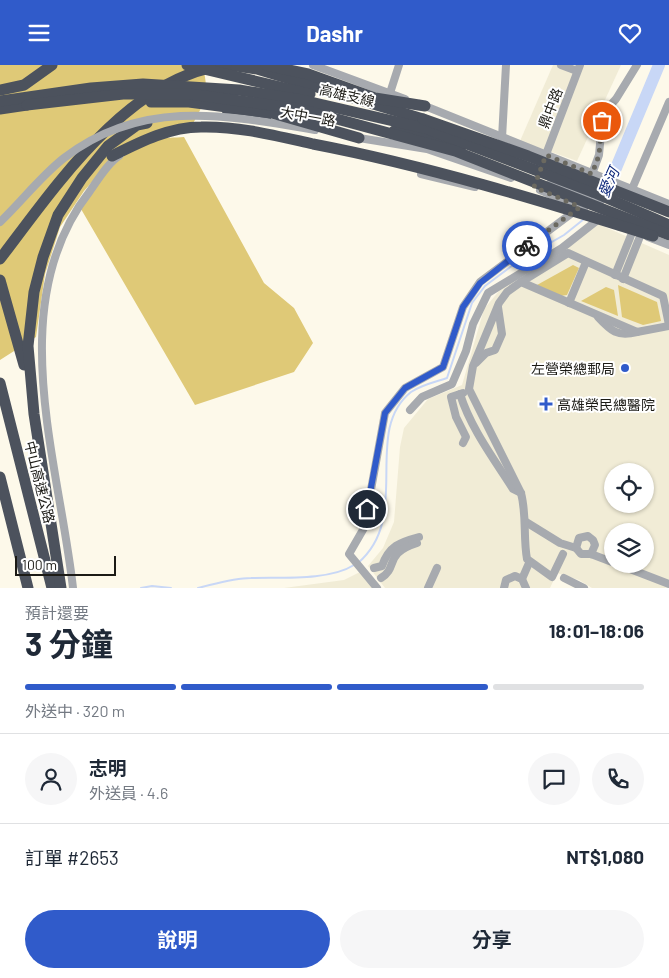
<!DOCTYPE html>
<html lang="zh-TW">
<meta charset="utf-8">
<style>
:root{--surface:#fff;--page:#f6f6f7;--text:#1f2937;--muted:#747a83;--line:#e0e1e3;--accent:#305bca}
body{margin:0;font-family:Barlow,"Noto Sans TC",sans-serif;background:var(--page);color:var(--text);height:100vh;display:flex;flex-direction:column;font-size:19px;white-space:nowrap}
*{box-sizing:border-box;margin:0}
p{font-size:16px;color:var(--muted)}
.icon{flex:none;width:28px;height:28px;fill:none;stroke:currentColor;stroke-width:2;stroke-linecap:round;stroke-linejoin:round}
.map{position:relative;height:523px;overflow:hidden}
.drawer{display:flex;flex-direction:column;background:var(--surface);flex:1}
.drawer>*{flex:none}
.fabs{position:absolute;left:604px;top:398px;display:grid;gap:10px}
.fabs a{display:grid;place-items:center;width:50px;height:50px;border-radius:50%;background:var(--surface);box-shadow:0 1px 4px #0004;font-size:25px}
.scale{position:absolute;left:15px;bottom:12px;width:101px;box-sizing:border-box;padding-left:5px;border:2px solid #1c1b16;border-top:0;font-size:14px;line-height:18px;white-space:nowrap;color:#1c1b16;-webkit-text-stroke:4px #fff;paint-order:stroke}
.pin{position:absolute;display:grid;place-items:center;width:42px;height:42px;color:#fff;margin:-21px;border:2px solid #fff;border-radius:50%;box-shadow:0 1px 5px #0007}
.courier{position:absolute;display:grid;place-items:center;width:50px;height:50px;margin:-25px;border:4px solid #305bca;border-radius:50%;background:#fff;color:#222;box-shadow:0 1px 6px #0007}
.summary em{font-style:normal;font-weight:700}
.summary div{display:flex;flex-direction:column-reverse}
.summary{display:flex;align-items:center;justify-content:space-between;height:85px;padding:0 25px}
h1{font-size:32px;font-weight:700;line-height:38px}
.bar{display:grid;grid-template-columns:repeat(4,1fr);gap:8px 5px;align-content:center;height:60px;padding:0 25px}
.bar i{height:6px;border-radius:4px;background:var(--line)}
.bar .on{background:var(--accent)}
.bar p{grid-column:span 4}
.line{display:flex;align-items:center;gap:12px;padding:0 25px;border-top:1px solid var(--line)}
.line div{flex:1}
.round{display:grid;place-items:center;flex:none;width:52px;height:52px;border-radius:26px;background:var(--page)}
.primary-button{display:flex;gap:10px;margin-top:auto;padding:10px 25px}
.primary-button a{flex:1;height:58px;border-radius:30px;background:var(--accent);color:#fff;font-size:20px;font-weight:700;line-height:58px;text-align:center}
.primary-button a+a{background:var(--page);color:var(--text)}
header{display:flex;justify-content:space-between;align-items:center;height:65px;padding:0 25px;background:var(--accent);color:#fff;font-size:22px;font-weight:700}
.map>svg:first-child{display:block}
.built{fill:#f1ecd6;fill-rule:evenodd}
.green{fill:#dfc977}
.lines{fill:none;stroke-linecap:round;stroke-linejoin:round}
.stream{stroke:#c8d7f6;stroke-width:2}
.river{stroke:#c8d7f6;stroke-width:12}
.minor{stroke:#a7aaaf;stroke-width:8}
.highway{stroke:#4c525d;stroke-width:11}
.minor-bridge{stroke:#a7aaaf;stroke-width:8}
.highway-bridge{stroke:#4c525d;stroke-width:11}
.done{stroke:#6b6960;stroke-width:5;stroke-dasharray:0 9}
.route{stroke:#305bca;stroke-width:6}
.poi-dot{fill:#305bca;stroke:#fff;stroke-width:2}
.labels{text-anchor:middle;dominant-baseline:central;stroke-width:4;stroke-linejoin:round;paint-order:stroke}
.street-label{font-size:14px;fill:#1c1b16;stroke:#fff}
.poi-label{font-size:14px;fill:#1c1b16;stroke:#fff;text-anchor:end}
.water-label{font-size:15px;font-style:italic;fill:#0c277a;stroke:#fff}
</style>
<header><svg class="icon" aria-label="menu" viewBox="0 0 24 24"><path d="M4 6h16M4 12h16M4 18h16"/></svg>Dashr<svg class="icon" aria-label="heart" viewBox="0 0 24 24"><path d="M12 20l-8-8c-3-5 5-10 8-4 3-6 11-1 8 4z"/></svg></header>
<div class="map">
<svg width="669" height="523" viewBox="0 0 669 523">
<rect width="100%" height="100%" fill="#fdf9ea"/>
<g class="built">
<path d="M553,0H621L577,96L520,76Z"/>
<path d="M596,158L669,190V523H592L579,515L557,508L550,523H385L368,501L383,483L394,457L400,382L404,363L428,334L462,320L484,244L499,226ZM612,406H645V439H612ZM612,466H645V499H612Z"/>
<path d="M360,507L373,523H284L344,515Z"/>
</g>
<g class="green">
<path d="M0,0H202C210,25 205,38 192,60L118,87L84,126L60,162L45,209L36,272L0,295Z"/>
<path d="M184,72L264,218L294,243L313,278L294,307L195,340L81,144C100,114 121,84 157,74C165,72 175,73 184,72Z"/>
<path d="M573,200L579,203L567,230L560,231L537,220Z"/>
<path d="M618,220L657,237L661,256L643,260L622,252Z"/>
<path d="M606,222L614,225L618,251L581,236Z"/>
</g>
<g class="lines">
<g class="stream">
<path d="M358,498C413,451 361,367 411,327C421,320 435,317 447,313L472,238L485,221L517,197L564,170L584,154"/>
<path d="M141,523L152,521L171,523"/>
<path d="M198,523C215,519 233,513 251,513C280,512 329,516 354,500"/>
</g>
<path class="river" d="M606,127L659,0"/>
<g class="minor">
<path d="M313,0L405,34"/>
<path d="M561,0L577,6"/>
<path d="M390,28L399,0"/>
<path d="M420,39L669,139"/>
<path d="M359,73L427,84L511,113"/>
<path d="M502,73L506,0"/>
<path d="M545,92L580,0"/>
<path d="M421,109L475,122"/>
<path d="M592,109L599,90L602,57L606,45L616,34L637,0"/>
<path d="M551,117L600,137"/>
<path d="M632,124L669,37"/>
<path d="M540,125L584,144"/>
<path d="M648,172L669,180"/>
<path d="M615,210L634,163"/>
<path d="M623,214L641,169"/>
<path d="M521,217L568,188L663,231L669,260"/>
<path d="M569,238L586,197"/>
<path d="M598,252C611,266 617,272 637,267"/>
<path d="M476,298L486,288L495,285L502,269L498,242"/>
<path d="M463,328L451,332L456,352L466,372L463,378"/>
<path d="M460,329C471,364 494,394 513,424L521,428"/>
<path d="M410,345L422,332L452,319L466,286L473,259L488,228L562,183L600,153"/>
<path d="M526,457L560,478L576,483L581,489H591L612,497"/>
<path d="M576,483L579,473L588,471L593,475L595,480L591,489"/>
<path d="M563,489L552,512L527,494C523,472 527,451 521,428L469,324L473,301L499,238L507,227L521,217L637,267L669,261"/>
<path d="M617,499L669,519"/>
<path d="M374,503L382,501C389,481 400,477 419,472"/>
<path d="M381,513C399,502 383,489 417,478"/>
<path d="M564,513L584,523"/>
<path d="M522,514L529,498"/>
<path d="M73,523C59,397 2,238 90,126C98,115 107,99 119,91"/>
<path d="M377,523L349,489L364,463L385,348L405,323L443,302L463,242L480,217L576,145"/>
<path d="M428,523L437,503"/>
<path d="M504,523L506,515L515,511L522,514L526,523"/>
</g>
<g class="highway">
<path d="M230,0L257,4L423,54"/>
<path d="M266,0L308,9L375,33L425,41"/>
<path d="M0,25L24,20L52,0"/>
<path d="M0,44L27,40"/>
<path d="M227,50L266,52"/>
<path d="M394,66L417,69L461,82"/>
<path d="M593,127L669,160"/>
<path d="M0,194C55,122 129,11 226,0"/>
<path d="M0,215L24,300"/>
<path d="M0,318L52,523"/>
<path d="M0,412L28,523"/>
<path d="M61,523L34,349L28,281L34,227L43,192L58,150L82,113L108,81L137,60L147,58"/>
</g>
<path class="minor-bridge" d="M0,157C21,137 41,111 64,93C142,33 226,50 315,65"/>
<g class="highway-bridge">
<path d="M187,0L310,29"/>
<path d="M0,36L91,23L143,19L239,25L302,35L428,64L593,127"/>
<path d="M151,37H189L272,48L359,73"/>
<path d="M27,40L123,29H190L300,44L455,86L669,170"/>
<path d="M423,54L528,91L669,147"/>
<path d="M112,91C140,77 169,62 201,62C239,61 277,71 313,79C428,101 542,136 653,171"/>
</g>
</g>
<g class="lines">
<path class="done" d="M527,181L580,142L534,122L546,90L592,109L599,90L602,56"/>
<path class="route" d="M367,444L385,348L405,323L443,302L463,242L480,218L527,181"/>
</g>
<g class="poi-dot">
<circle cx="625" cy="303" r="5"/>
<path d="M543.5 331.5h5v5h5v5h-5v5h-5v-5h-5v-5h5z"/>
</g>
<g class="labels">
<g class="street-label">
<text transform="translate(347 30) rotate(13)">高雄支線</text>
<text transform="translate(550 43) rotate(-69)">鼎中路</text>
<text transform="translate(308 51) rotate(10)">大中一路</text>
<text transform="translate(40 417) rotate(76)">中山高速公路</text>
</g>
<g class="poi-label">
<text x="615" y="303">左營榮總郵局</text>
<text x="557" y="339" text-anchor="start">高雄榮民總醫院</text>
</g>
<g class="water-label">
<text transform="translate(608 117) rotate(-66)">愛河</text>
</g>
</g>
</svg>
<div class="fabs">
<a><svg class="icon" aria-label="locate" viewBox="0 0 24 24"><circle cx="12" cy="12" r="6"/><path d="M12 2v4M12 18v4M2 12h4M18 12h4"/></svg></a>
<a><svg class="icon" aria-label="layers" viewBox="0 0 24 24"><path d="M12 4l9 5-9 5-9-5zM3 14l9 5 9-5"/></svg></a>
</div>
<div class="scale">100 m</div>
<div class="pin" style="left:602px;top:56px;background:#ea580c"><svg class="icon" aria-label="bag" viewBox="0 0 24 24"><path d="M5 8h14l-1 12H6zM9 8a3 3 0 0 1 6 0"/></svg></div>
<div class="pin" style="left:367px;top:444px;background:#1f2937"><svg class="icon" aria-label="home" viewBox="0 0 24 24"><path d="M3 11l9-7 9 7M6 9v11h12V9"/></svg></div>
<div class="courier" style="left:527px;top:181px"><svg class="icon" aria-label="bike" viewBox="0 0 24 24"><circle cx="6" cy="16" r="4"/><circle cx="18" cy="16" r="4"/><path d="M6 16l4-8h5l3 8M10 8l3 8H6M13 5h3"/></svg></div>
</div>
<section class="drawer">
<div class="summary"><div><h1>3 分鐘</h1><p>預計還要</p></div><em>18:01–18:06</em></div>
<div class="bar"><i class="on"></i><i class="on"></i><i class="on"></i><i></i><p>外送中 · 320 m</p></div>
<div class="line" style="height:90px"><a class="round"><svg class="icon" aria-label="person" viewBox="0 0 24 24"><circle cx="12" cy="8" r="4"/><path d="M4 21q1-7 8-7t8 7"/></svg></a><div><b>志明</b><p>外送員 · 4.6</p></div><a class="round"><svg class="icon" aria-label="chat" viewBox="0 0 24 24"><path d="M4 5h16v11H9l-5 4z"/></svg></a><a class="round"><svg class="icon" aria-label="phone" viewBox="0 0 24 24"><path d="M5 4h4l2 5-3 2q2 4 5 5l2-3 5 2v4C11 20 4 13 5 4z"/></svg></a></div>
<div class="line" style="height:65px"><div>訂單 #2653</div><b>NT$1,080</b></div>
<div class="primary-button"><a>說明</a><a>分享</a></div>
</section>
